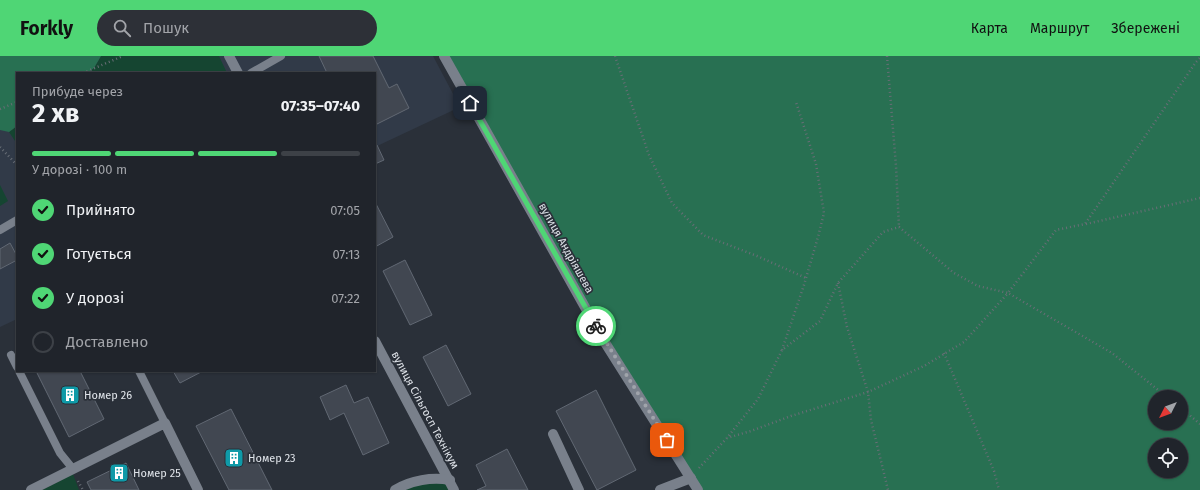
<!DOCTYPE html>
<html lang="uk">
<meta charset="utf-8">
<style>
:root{--surface:#20242b;--page:#2d3037;--text:#f1f3f6;--muted:#a2a4a9;--line:#3d4147;--accent:#4fd675}
body{margin:0;font-family:"Fira Sans",sans-serif;background:var(--page);color:var(--text);height:100vh;display:flex;flex-direction:column;font-size:15px;white-space:nowrap}
*{box-sizing:border-box;margin:0}
p{font-size:13px;color:var(--muted)}
.icon{flex:none;width:22px;height:22px;fill:none;stroke:currentColor;stroke-width:2;stroke-linecap:round;stroke-linejoin:round}
.map{position:relative;flex:1;overflow:hidden}
.details{position:absolute;left:16px;top:16px;width:360px;height:300px;display:flex;flex-direction:column;background:var(--surface);border-radius:0px;box-shadow:0 1px 3px #0004,0 0 0 1px var(--line)}
.details>*{flex:none}
.needle{width:26px;rotate:228deg}
.fabs{position:absolute;left:1148px;top:334px;display:grid;gap:8px}
.fabs a{display:grid;place-items:center;width:40px;height:40px;border-radius:50%;background:var(--surface);box-shadow:0 1px 3px #0004,0 0 0 1px var(--line);font-size:20px}
.pin{position:absolute;display:grid;place-items:center;width:34px;height:34px;color:#fff;margin:-17px;border-radius:8px;box-shadow:0 2px 6px #0006}
.courier{position:absolute;display:grid;place-items:center;width:40px;height:40px;margin:-20px;border:3px solid #4fd675;border-radius:50%;background:#fff;color:#222;box-shadow:0 1px 5px #0007}
.summary em{font-style:normal;font-weight:700}
.summary div{display:flex;flex-direction:column-reverse}
.summary{display:flex;align-items:center;justify-content:space-between;height:68px;padding:0 16px}
h1{font-size:26px;font-weight:700;line-height:30px}
.bar{display:grid;grid-template-columns:repeat(4,1fr);gap:6px 4px;align-content:center;height:48px;padding:0 16px}
.bar i{height:5px;border-radius:3px;background:var(--line)}
.bar .active{background:var(--accent)}
.bar p{grid-column:span 4}
ol{padding:0 16px;list-style:none}
li{display:flex;align-items:center;gap:12px;height:44px}
li p{margin-inline-start:auto}
li .icon{padding:4px;border-radius:50%;background:var(--accent);color:#111;stroke-width:4}
li:last-child{color:var(--muted)}
li i{width:22px;height:22px;border:2px solid var(--line);border-radius:50%}
header{display:flex;align-items:center;gap:24px;box-sizing:border-box;height:56px;padding:0 20px;background:var(--accent);color:#111}
header strong{font-size:19px}
nav{display:flex;gap:22px;margin-inline-start:auto;font-size:14px}
.search{width:280px;height:36px;background:var(--page);display:flex;align-items:center;gap:10px;box-sizing:border-box;padding:0 14px;border-radius:22px;color:var(--muted);font-size:15px}
.map>svg:first-child{display:block}
.built{fill:#313a48}
.green{fill:#154531}
.forest{fill:#287052;fill-rule:evenodd}
.building{fill:#414751;stroke:#616873}
.lines{fill:none;stroke-linecap:round;stroke-linejoin:round}
.path{stroke:#686e76;stroke-width:2.5;stroke-dasharray:1 3;stroke-linecap:butt}
.lane{stroke:#79808b;stroke-width:8}
.street{stroke:#79808b;stroke-width:10}
.secondary{stroke:#79808b;stroke-width:10}
.done{stroke:#a0a4ab;stroke-width:4;stroke-dasharray:0 7.2}
.route{stroke:#4fd675;stroke-width:5}
.labels{text-anchor:middle;dominant-baseline:central;stroke-width:3.5;stroke-linejoin:round;paint-order:stroke}
.street-label{font-size:11px;fill:#dfe3e9;stroke:#2a3039}
.poi-label{font-size:11px;fill:#dfe3e9;stroke:#2a3039;text-anchor:start}
</style>
<header>
<strong>Forkly</strong>
<div class="search"><svg class="icon" aria-label="search" viewBox="0 0 24 24"><circle cx="10" cy="10" r="6"/><path d="M15 15l6 6"/></svg>Пошук</div>
<nav><a>Карта</a><a>Маршрут</a><a>Збережені</a></nav>
</header>
<div class="map">
<svg width="1200" height="434" viewBox="0 0 1200 434">
<rect width="100%" height="100%" fill="#2a3039"/>
<path class="built" d="M0,0H433L460,51L375,91V17H17V263L0,271Z"/>
<g class="green">
<path d="M101,0H219L227,17H87L94,12Z"/>
<path d="M17,70V88L9,76Z"/>
<path d="M0,129L8,145L0,150Z"/>
<path d="M73,418L79,434H42Z"/>
<path d="M440,422L454,434H395Z"/>
</g>
<g class="forest">
<path d="M0,0H101L94,12L87,17H17V70L9,76L0,74Z"/>
<path d="M449,0H1200V434H698L604,285ZM1155,341H1181V367H1155ZM1155,389H1181V415H1155Z"/>
</g>
<g class="building">
<path d="M319,0H373L389,32L397,28L409,52L375,69V17H327Z"/>
<path d="M375,89H377L384,104L375,108Z"/>
<path d="M375,146L393,181L375,191Z"/>
<path d="M10,187L17,200V204L0,213V193Z"/>
<path d="M405,204L432,259L410,269L383,215Z"/>
<path d="M446,289L471,338L448,350L423,301Z"/>
<path d="M36,315H80L104,363L69,381Z"/>
<path d="M173,315H203L180,327Z"/>
<path d="M346,329L354,347L368,341L389,387L363,399L344,357L330,364L320,341Z"/>
<path d="M596,334L636,414L597,434L556,355Z"/>
<path d="M231,353L272,434H229L196,370Z"/>
<path d="M507,393L528,434H477L486,430L476,409Z"/>
<path d="M126,407L139,434H91L87,426Z"/>
</g>
<g class="lines">
<g class="path">
<path d="M615,0L649,99L672,147L703,179L757,200L806,222"/>
<path d="M887,0L896,110L899,171"/>
<path d="M83,17L123,0"/>
<path d="M0,53L17,46"/>
<path d="M0,91L17,109"/>
<path d="M1086,168L1200,142"/>
<path d="M838,227L847,271L868,336L871,364L888,434"/>
<path d="M782,294L804,229L818,181L824,157L816,108L796,46"/>
<path d="M944,297L994,415L999,434"/>
<path d="M1167,341L1112,297L1008,237L1056,174L1085,168L1196,6L1200,2"/>
<path d="M1181,352L1200,368"/>
<path d="M699,412L727,382L758,343L782,294L820,265L838,227L883,176L899,171L954,217L978,230L1008,237L964,286L924,310L868,336L791,360L751,375L727,382"/>
<path d="M78,425L83,434"/>
</g>
<g class="lane">
<path d="M251,17L281,0"/>
<path d="M0,174L17,164"/>
<path d="M11,299L17,311"/>
<path d="M19,315L60,397L73,413"/>
<path d="M139,315L165,367"/>
</g>
<g class="street">
<path d="M229,0L238,17"/>
<path d="M375,285L454,434"/>
<path d="M553,378L579,434"/>
<path d="M31,434L165,367L198,434"/>
<path d="M395,434C411,424 432,421 450,424"/>
<path d="M660,434L691,422"/>
</g>
<path class="secondary" d="M444,0L604,285L698,434"/>
</g>
<g class="lines">
<path class="done" d="M596,270L667,384"/>
<path class="route" d="M470,47L596,270"/>
</g>
<defs>
<symbol id="building-square" viewBox="-11 -11 22 22"><rect x="-9" y="-9" width="18" height="18" rx="4" fill="#0f9aa8" stroke="#2a3039"/><path d="M-4-6H4V6H1V3H-1V6H-4ZM-2.5-4.3h1.7v1.8h-1.7ZM.8-4.3h1.7v1.8H.8ZM-2.5-1h1.7V.8h-1.7ZM.8-1h1.7V.8H.8Z" fill="#fff"/></symbol>
</defs>
<g fill-rule="evenodd">
<use href="#building-square" x="59" y="328" width="22" height="22"/>
<use href="#building-square" x="223" y="391" width="22" height="22"/>
<use href="#building-square" x="108" y="406" width="22" height="22"/>
</g>
<g class="labels">
<g class="street-label">
<text transform="translate(566 192) rotate(61)">вулиця Андріяшева</text>
<text transform="translate(425 354) rotate(62)">вулиця Сільгосп Технікум</text>
</g>
<g class="poi-label">
<text x="84" y="339">Номер 26</text>
<text x="248" y="402">Номер 23</text>
<text x="133" y="417">Номер 25</text>
</g>
</g>
</svg>
<div class="fabs">
<a><svg class="needle" viewBox="-14 -14 28 28"><path d="M0-13l5 13h-10z" fill="#e53935"/><path d="M0 13l5-13h-10z" fill="#a2a4a9"/></svg></a>
<a><svg class="icon" aria-label="locate" viewBox="0 0 24 24"><circle cx="12" cy="12" r="6"/><path d="M12 2v4M12 18v4M2 12h4M18 12h4"/></svg></a>
</div>
<div class="pin" style="left:667px;top:384px;background:#ea580c"><svg class="icon" aria-label="bag" viewBox="0 0 24 24"><path d="M5 8h14l-1 12H6zM9 8a3 3 0 0 1 6 0"/></svg></div>
<div class="pin" style="left:470px;top:47px;background:#1f2937"><svg class="icon" aria-label="home" viewBox="0 0 24 24"><path d="M3 11l9-7 9 7M6 9v11h12V9"/></svg></div>
<div class="courier" style="left:596px;top:270px"><svg class="icon" aria-label="bike" viewBox="0 0 24 24"><circle cx="6" cy="16" r="4"/><circle cx="18" cy="16" r="4"/><path d="M6 16l4-8h5l3 8M10 8l3 8H6M13 5h3"/></svg></div>
<section class="details">
<div class="summary"><div><h1>2 хв</h1><p>Прибуде через</p></div><em>07:35–07:40</em></div>
<div class="bar"><i class="active"></i><i class="active"></i><i class="active"></i><i></i><p>У дорозі · 100 m</p></div>
<ol>
<li><svg class="icon" aria-label="check" viewBox="0 0 24 24"><path d="M5 12l5 5 9-10"/></svg>Прийнято<p>07:05</p></li>
<li><svg class="icon" aria-label="check" viewBox="0 0 24 24"><path d="M5 12l5 5 9-10"/></svg>Готується<p>07:13</p></li>
<li><svg class="icon" aria-label="check" viewBox="0 0 24 24"><path d="M5 12l5 5 9-10"/></svg>У дорозі<p>07:22</p></li>
<li><i></i>Доставлено</li>
</ol>
</section>
</div>
